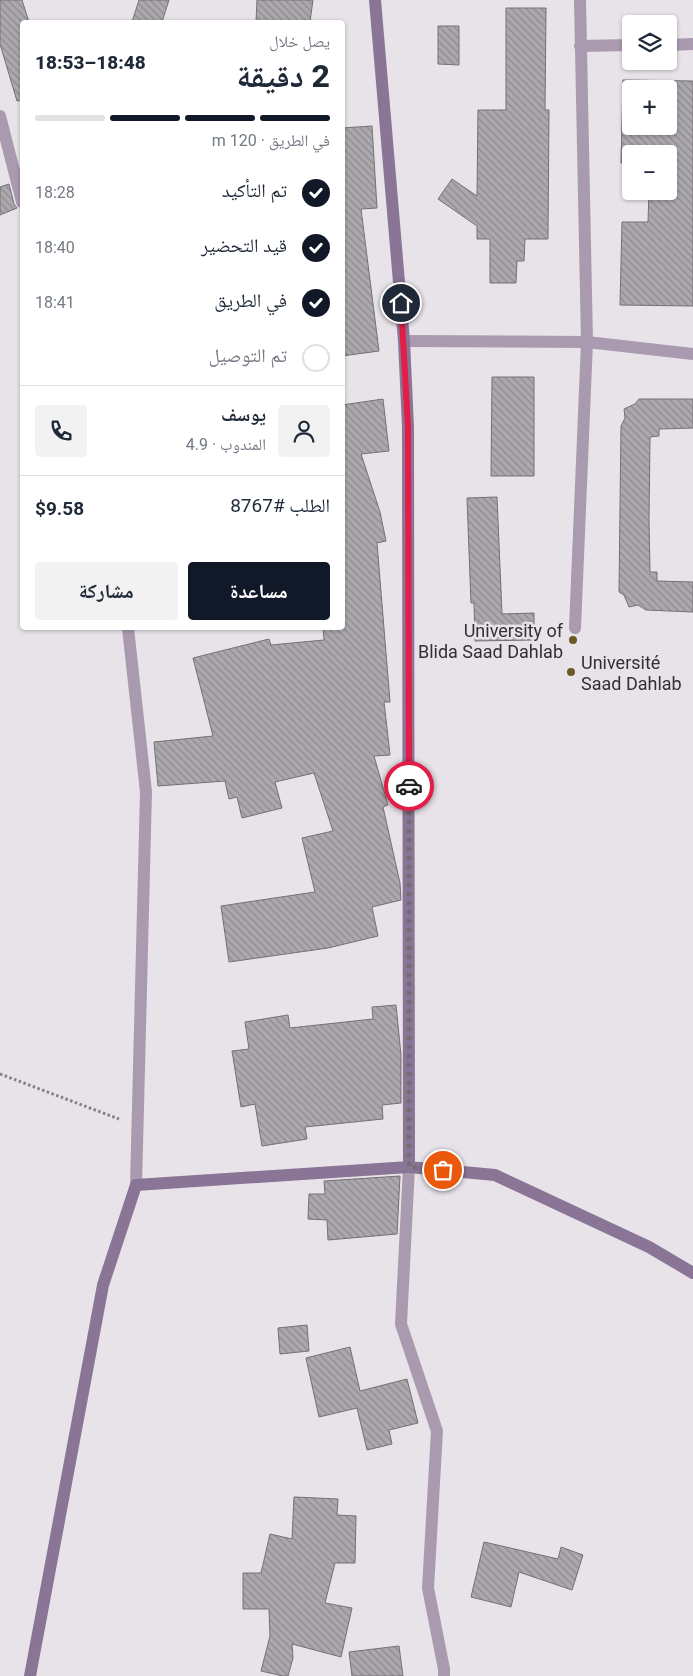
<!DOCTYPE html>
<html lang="ar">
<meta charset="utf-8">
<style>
:root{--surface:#fff;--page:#f2f2f3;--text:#1f2937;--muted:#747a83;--line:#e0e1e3;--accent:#111827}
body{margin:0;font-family:Roboto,"Noto Naskh Arabic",sans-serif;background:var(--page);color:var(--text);direction:rtl;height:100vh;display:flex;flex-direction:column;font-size:19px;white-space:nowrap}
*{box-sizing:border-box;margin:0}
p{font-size:16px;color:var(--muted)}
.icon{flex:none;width:28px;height:28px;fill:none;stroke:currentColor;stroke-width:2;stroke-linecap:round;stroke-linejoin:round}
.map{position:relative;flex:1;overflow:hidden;direction:ltr}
.drawer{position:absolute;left:20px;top:20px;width:325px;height:610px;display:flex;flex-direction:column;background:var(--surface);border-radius:5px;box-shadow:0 1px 4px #0004;direction:rtl}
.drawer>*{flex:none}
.fabs{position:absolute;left:622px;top:15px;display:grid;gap:10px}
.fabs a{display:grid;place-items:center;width:55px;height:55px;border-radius:5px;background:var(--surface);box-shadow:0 1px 4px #0004;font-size:25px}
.pin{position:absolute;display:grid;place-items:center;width:42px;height:42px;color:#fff;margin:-21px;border:2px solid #fff;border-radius:50%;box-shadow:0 1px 5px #0007}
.courier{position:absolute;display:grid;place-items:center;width:50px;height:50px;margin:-25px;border:4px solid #e11d48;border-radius:50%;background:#fff;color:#222;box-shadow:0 1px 6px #0007}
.head em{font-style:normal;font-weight:800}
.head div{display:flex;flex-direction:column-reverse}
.head{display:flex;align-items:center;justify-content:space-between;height:85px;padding:0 15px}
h1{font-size:32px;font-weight:800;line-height:38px}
.bar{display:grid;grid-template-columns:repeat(4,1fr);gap:8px 5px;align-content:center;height:60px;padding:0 15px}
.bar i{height:6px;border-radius:4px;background:var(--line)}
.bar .selected{background:var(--accent)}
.bar p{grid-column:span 4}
.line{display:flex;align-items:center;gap:12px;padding:0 15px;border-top:1px solid var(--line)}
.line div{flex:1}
.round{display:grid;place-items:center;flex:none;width:52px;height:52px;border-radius:5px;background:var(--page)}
ol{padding:0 15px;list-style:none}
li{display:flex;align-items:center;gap:15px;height:55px}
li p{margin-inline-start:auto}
li .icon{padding:5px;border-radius:50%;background:var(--accent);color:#fff;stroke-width:4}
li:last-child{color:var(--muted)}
li i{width:28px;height:28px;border:2px solid var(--line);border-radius:50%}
.cta{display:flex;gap:10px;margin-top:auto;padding:10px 15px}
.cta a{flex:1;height:58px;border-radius:5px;background:var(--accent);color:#fff;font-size:20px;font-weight:800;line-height:58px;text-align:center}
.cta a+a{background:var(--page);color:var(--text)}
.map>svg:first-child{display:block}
.building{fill:url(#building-back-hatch);stroke:#747076;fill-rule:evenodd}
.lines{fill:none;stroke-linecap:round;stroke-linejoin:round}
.path{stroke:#848185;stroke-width:3;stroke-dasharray:2.5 2.5;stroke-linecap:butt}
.street{stroke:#a99ab0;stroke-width:12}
.secondary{stroke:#8b7596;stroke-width:12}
.done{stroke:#716f73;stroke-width:5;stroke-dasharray:0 9}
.route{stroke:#e11d48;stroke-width:6}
.poi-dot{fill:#6f5728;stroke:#e7e3e9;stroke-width:2}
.labels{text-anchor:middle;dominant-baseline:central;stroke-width:5;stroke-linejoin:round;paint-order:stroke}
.poi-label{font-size:18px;fill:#323033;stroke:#e7e3e9;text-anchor:end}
</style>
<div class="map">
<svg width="693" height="1676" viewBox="0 0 693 1676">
<defs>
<pattern id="building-back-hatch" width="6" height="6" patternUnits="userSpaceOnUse" patternTransform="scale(1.25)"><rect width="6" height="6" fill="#aca9ae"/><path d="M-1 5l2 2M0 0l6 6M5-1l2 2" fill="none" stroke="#8d8a8e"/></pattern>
</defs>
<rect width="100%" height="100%" fill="#e7e3e9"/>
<g class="building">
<path d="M0,0H22L29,22H22V100L17,101L0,44Z"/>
<path d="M139,0H169L162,22H132Z"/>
<path d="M257,0H313L310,22H256Z"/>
<path d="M506,8H546L545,110H549L548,239H525L524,261H517L516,283H490V239H477V226L438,199L452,179L477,196L478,110H506Z"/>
<path d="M438,26H459V65L438,64Z"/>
<path d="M623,80L693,81V306L620,305L622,222H648L649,191H669V154H631V163H621ZM631,89H669V126H631Z"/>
<path d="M372,126L377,208L361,209L379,351L342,356V128Z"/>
<path d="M9,184L14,204L17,208L0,215V187Z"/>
<path d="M492,377H534V476H491Z"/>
<path d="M383,399L389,451L361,454L380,512L386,541L377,543L390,702H384L390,755L374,756L388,805L383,807L400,883L401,900L372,907L378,936L328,948L229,962L221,906L315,892L302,838L333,831L314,773L275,782L282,808L242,818L237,797L229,799L225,781L158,786L154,742L213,736L193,658L269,639L271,645L324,640L323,628H342V405Z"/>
<path d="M639,399H693V428L659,429V436L650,437L649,520L650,572H657V581L693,582V612L646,610L638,605L629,607L624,595L619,592L621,426L625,418L624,409L635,404Z"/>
<path d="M497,497L502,614L534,613V640L475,641L474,603H471L467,498Z"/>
<path d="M396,1005L401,1055V1103L382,1105L383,1119L305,1127L307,1139L262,1146L255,1104L241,1107L232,1051L249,1049L245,1022L288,1015L290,1028L373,1019L372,1007Z"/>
<path d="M400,1176L397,1234L328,1240L327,1220L308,1219L309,1194H325L324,1181Z"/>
<path d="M307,1325L309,1351L280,1354L278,1328Z"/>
<path d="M350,1347L360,1391L407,1379L418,1423L389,1430L392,1444L367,1450L357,1408L319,1417L306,1358Z"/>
<path d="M294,1497L338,1499L337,1515L356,1516L355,1563H335L325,1603L352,1608L341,1657L292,1644L293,1658L288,1676H283L261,1671L270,1636L269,1609H243V1573H261L270,1534L292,1539Z"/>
<path d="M484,1542L558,1559L561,1547L583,1555L572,1590L519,1572L511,1607L471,1597Z"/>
<path d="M399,1646L403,1676H352L349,1652Z"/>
</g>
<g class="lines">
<path class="path" d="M0,1074L119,1119"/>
<g class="street">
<path d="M669,45L693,44"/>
<path d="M580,46L631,45"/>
<path d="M0,116L22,202"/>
<path d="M404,341L587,342L693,354"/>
<path d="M128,628L146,792L136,1185"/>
<path d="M575,628L587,342L580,0"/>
<path d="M409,1167L401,1324L437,1431L428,1588L444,1669V1676"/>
</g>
<g class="secondary">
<path d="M375,0L404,341L408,427L409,1167L495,1175L649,1247L693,1273"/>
<path d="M30,1676L103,1285L136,1185L409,1167"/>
</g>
</g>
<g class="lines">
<path class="done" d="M409,786V1167L443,1170"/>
<path class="route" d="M401,303L408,427L409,786"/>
</g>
<g class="poi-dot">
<circle cx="573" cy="640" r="5"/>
<circle cx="571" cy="672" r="5"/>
</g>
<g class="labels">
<g class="poi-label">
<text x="563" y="630">University of<tspan x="563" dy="21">Blida Saad Dahlab</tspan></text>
<text x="581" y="662" text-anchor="start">Université<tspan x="581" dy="21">Saad Dahlab</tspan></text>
</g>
</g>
</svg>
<div class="fabs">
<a><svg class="icon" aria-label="layers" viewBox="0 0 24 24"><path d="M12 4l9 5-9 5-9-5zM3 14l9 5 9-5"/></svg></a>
<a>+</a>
<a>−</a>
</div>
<div class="pin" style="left:443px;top:1170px;background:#ea580c"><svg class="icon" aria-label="bag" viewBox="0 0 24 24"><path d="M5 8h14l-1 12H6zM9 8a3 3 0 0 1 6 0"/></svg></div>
<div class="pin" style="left:401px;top:303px;background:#1f2937"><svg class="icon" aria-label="home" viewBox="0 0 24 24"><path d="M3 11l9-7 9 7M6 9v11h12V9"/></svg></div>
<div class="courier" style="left:409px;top:786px"><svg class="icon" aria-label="car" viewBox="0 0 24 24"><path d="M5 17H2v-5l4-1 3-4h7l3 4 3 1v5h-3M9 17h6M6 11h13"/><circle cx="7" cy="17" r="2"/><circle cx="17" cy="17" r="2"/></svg></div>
<section class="drawer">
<div class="head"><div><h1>2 دقيقة</h1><p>يصل خلال</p></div><em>18:48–18:53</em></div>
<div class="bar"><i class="selected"></i><i class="selected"></i><i class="selected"></i><i></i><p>في الطريق · 120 m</p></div>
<ol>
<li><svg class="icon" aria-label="check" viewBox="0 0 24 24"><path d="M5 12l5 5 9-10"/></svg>تم التأكيد<p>18:28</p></li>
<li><svg class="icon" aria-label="check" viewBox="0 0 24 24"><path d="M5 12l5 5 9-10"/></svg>قيد التحضير<p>18:40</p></li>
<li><svg class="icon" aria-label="check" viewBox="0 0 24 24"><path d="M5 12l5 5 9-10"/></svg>في الطريق<p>18:41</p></li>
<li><i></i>تم التوصيل</li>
</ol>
<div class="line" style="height:90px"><a class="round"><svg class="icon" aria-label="person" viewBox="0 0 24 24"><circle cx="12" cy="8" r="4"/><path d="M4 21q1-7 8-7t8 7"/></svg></a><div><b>يوسف</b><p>المندوب · 4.9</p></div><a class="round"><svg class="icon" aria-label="phone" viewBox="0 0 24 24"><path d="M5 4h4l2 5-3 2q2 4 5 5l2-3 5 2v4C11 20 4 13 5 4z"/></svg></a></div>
<div class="line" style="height:65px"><div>الطلب #8767</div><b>$9.58</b></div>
<div class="cta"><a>مساعدة</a><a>مشاركة</a></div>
</section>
</div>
